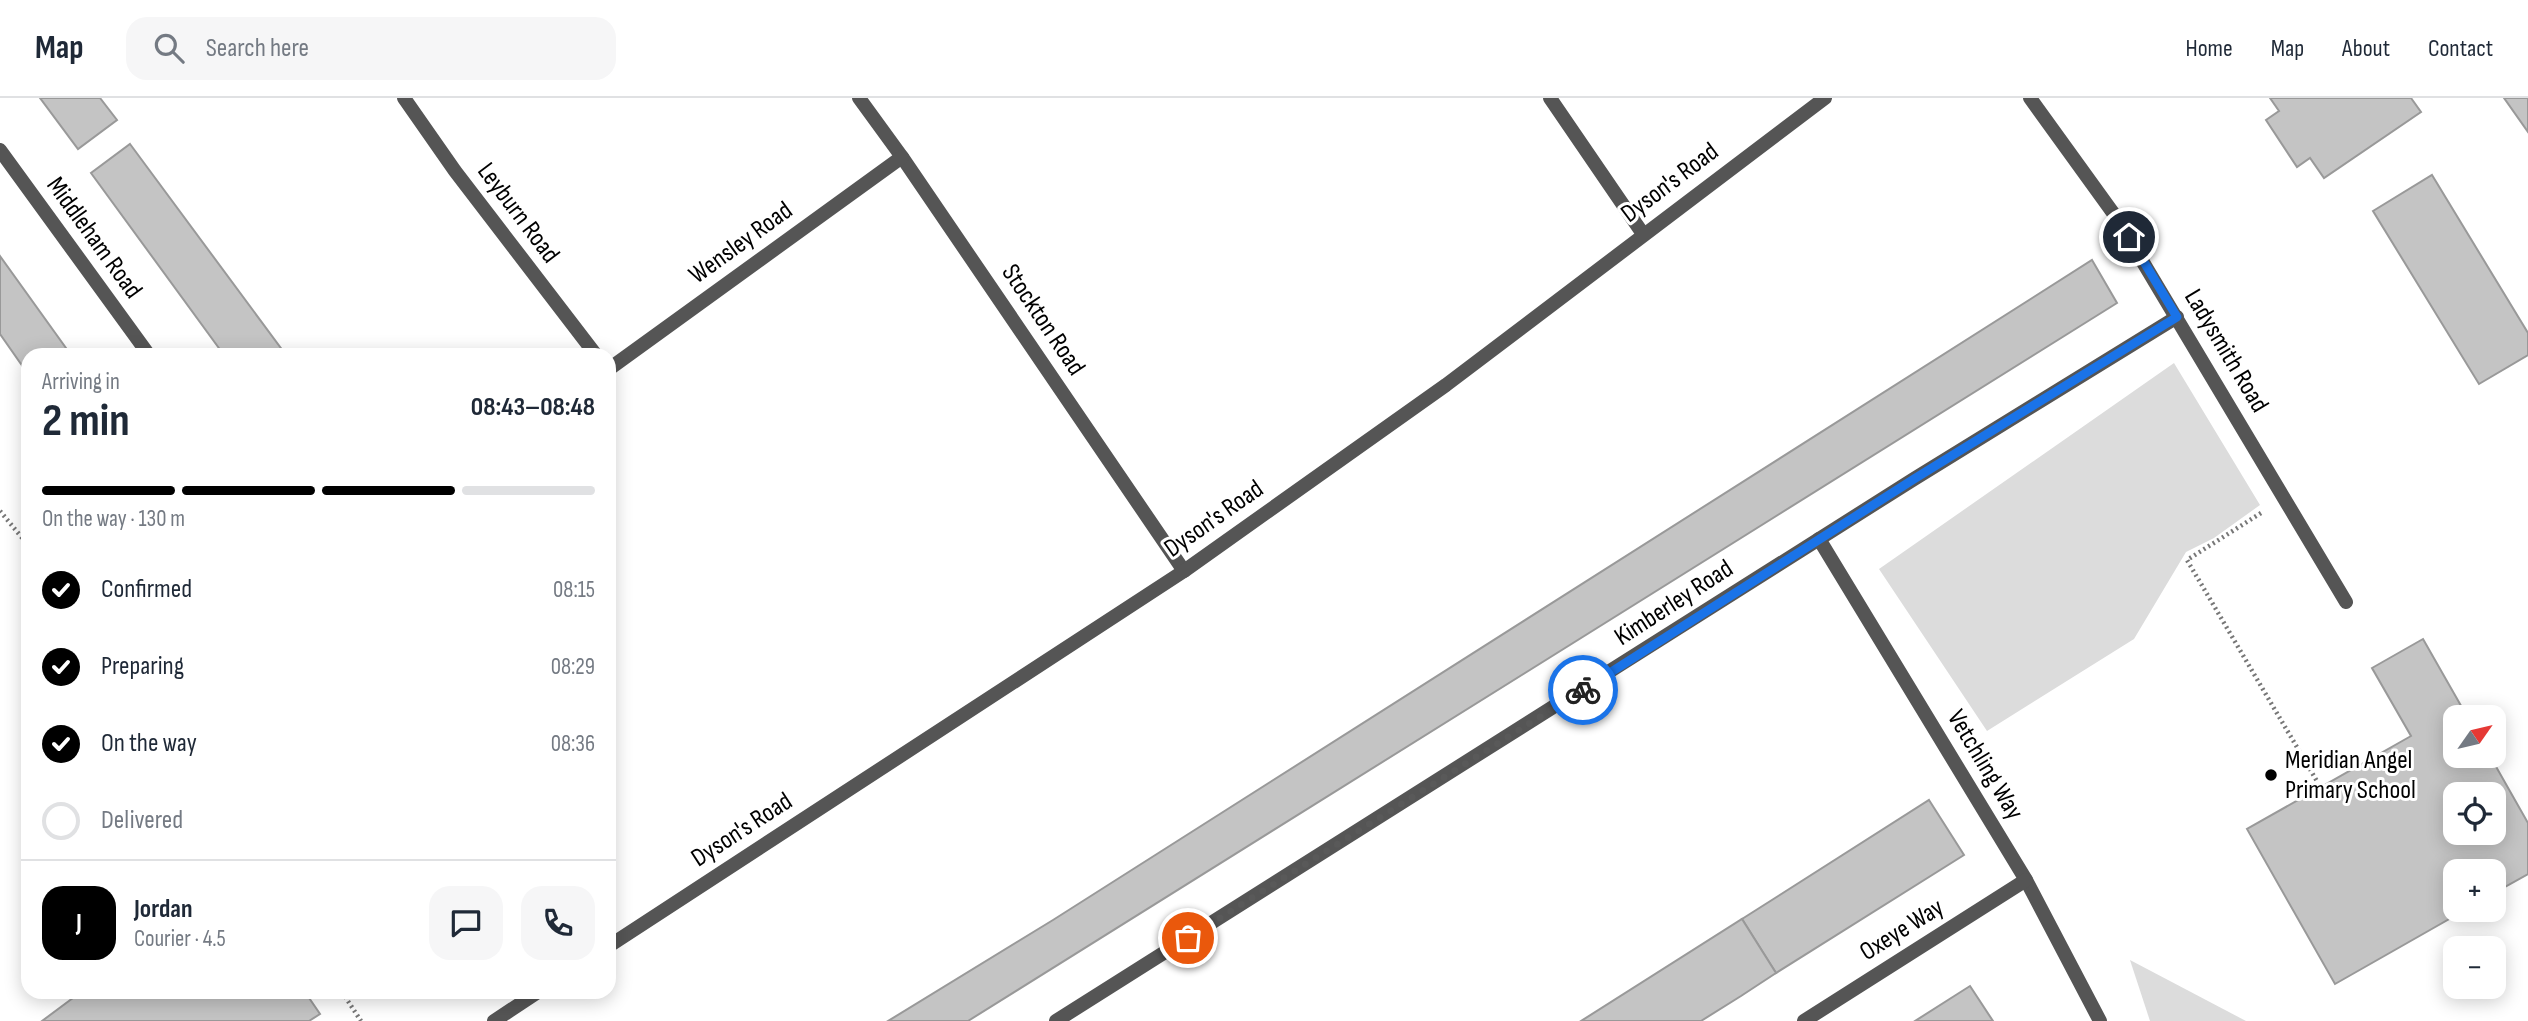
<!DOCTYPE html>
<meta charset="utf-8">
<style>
:root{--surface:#fff;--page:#f6f6f7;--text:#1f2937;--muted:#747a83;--line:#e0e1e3;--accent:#000}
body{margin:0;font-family:"Sofia Sans Condensed",sans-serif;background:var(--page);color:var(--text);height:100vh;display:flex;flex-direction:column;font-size:26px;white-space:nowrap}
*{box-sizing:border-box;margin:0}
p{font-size:23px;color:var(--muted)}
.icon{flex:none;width:38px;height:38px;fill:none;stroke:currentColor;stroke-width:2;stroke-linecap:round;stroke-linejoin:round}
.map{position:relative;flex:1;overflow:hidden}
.side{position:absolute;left:21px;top:250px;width:595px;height:651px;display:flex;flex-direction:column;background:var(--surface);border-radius:21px;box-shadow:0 4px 18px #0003}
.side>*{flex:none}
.needle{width:46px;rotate:56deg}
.controls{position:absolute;left:2443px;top:607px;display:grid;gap:14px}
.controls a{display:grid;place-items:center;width:63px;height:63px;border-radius:14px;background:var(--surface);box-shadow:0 4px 18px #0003;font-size:35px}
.pin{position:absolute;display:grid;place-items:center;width:60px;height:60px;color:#fff;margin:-30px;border:4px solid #fff;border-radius:50%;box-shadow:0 2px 7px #0007}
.courier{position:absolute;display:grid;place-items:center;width:70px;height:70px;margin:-35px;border:5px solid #1a73e8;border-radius:50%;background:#fff;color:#222;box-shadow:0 2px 9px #0007}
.overview em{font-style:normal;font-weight:700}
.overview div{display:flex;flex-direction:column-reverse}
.overview{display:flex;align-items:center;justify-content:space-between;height:119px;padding:0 21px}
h1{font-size:46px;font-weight:700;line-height:52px}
.bar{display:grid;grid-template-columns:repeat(4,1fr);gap:10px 7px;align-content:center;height:84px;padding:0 21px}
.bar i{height:9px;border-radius:5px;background:var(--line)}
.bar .selected{background:var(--accent)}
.bar p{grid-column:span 4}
.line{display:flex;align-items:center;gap:18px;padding:0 21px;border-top:2px solid var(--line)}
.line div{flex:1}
.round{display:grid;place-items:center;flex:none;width:74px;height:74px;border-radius:21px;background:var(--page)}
ol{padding:0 21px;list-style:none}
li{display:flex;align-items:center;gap:21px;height:77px}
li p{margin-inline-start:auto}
li .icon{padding:7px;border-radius:50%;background:var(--accent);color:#fff;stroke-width:4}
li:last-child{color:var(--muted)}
li i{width:38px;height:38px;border:4px solid var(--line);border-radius:50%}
header{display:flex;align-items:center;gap:42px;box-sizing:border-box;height:98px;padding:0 35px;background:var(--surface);border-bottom:2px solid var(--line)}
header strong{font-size:33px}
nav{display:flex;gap:38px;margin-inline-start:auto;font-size:24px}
.search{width:490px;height:63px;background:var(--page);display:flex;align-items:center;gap:18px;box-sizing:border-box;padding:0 24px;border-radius:21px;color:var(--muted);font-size:26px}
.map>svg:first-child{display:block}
.green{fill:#dcdcdc}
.building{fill:#c4c4c4;stroke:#999;stroke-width:2;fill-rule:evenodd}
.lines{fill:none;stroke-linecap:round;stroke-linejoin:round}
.path{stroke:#777;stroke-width:4.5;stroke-dasharray:2 3.5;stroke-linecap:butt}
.minor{stroke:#555;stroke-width:14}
.done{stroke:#595959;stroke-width:7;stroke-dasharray:0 12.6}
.route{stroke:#1a73e8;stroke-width:9}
.poi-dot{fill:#000;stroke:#fff;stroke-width:2.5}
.labels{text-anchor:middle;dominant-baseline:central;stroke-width:6;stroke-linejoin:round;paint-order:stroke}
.street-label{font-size:26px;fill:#000;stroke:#fff}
.poi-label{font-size:26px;fill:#000;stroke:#fff;text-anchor:start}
</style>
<header>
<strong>Map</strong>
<div class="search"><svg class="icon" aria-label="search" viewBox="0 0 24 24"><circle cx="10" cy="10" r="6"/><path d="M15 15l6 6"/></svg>Search here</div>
<nav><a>Home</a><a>Map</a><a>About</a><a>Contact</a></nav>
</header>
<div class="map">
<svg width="2528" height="923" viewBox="0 0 2528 923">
<rect width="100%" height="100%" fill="#fff"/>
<g class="green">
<path d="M2174,265L2260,407L2214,440L2186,454L2134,541L1987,633L1879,471Z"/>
<path d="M2130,862L2246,923H2150Z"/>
</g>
<g class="building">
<path d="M40,0H100L117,22L78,51Z"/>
<path d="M2270,0H2411L2421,14L2324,80L2310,60L2297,69L2266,22L2279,13Z"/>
<path d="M2504,0H2528V34Z"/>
<path d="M130,46L286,257H224L91,75Z"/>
<path d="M2432,77L2528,235V257L2479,286L2373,113Z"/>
<path d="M0,158L71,257H28V276L0,236Z"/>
<path d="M2092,162L2117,205L968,923H888L1053,822Z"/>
<path d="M2423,541L2468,620H2455V658H2490L2528,725V776L2494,795V774H2455V812H2465L2335,886L2247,731L2411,638L2372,570ZM2455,696H2494V735H2455Z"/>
<path d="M1929,702L1964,757L1776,875L1742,821Z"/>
<path d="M1742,821L1776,875L1741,898L1701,923H1581Z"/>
<path d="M1970,888L1993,923H1915Z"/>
<path d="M81,894H305L320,916L309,923H42Z"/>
</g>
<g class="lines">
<g class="path">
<path d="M0,413L28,447"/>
<path d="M2261,415L2187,462L2318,685"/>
<path d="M342,894L361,923"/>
</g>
<g class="minor">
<path d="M404,0L455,73L596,257"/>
<path d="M859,0L902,59L1184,473"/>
<path d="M1550,0L1643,136"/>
<path d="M2030,0L2116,119L2346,504"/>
<path d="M0,52L149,257"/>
<path d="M609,271L902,59"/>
<path d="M1819,441L2026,782L2100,923"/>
<path d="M609,848L1184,473L1446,287L1825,0"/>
<path d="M494,923L538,894"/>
<path d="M1056,923L1914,381L2177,219"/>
<path d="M1804,923L2026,782"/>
</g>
</g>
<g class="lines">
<path class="done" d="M1188,840L1583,592"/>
<path class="route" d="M1583,592L1914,381L2177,219L2129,139"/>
</g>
<circle class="poi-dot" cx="2271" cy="677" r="7"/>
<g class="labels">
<g class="street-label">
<text transform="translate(1670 85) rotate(-37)">Dyson's Road</text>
<text transform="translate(518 115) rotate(53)">Leyburn Road</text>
<text transform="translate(94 140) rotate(54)">Middleham Road</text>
<text transform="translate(741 145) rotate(-36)">Wensley Road</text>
<text transform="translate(1043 222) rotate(56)">Stockton Road</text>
<text transform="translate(2226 253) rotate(59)">Ladysmith Road</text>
<text transform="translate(1214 421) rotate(-35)">Dyson's Road</text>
<text transform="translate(1674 505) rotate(-33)">Kimberley Road</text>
<text transform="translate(1985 667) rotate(59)">Vetchling Way</text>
<text transform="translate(742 732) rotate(-33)">Dyson's Road</text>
<text transform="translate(1902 832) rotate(-32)">Oxeye Way</text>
</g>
<g class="poi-label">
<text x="2285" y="662">Meridian Angel<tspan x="2285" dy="30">Primary School</tspan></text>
</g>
</g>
</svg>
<div class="controls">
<a><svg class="needle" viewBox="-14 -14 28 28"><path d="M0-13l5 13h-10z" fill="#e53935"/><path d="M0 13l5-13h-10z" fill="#747a83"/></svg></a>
<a><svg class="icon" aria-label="locate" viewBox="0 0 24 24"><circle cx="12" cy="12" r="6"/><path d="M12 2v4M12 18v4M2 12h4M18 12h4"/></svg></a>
<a>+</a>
<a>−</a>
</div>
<div class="pin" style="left:1188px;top:840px;background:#ea580c"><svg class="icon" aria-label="bag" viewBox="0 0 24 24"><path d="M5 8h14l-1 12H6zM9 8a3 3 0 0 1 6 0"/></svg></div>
<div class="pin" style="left:2129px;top:139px;background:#1f2937"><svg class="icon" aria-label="home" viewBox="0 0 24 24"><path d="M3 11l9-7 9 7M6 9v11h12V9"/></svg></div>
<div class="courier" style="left:1583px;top:592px"><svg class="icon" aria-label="bike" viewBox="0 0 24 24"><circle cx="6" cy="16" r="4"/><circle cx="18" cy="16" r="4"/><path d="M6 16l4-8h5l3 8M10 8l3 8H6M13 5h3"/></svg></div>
<section class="side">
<div class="overview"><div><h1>2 min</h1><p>Arriving in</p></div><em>08:43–08:48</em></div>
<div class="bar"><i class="selected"></i><i class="selected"></i><i class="selected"></i><i></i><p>On the way · 130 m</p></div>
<ol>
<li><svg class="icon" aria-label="check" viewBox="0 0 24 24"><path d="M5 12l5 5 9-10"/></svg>Confirmed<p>08:15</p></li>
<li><svg class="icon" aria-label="check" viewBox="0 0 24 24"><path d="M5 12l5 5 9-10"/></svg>Preparing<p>08:29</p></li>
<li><svg class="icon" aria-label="check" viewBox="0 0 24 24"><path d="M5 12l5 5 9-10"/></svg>On the way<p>08:36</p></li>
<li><i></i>Delivered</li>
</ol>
<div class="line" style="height:126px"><b class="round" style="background:var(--accent);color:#fff">J</b><div><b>Jordan</b><p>Courier · 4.5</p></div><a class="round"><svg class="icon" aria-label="chat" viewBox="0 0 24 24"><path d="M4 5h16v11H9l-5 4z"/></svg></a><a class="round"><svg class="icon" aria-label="phone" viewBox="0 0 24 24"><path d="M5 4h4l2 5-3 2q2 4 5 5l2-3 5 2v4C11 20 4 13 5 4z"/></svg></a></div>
</section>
</div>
